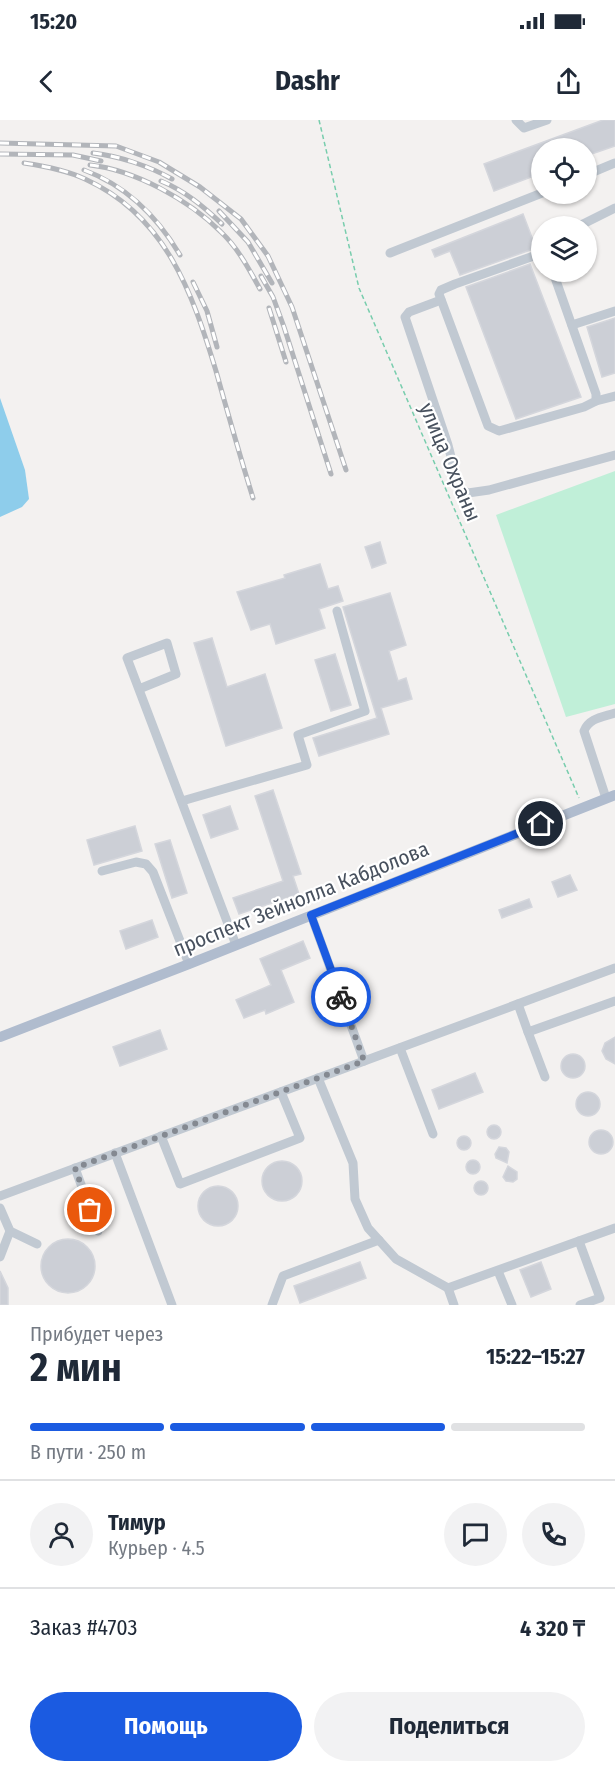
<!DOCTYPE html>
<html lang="ru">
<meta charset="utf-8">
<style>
:root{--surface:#fff;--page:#f2f2f3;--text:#1f2937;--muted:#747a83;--line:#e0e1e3;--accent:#1b5be1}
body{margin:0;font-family:"Fira Sans Condensed",sans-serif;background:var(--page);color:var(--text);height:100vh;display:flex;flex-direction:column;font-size:22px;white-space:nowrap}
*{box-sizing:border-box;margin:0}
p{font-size:20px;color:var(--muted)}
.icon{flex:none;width:33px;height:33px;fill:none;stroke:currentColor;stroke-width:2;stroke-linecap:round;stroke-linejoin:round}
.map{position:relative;height:1185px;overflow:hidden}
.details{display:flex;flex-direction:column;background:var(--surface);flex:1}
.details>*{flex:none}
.fabs{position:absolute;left:531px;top:18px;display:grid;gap:12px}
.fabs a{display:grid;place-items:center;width:66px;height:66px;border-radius:50%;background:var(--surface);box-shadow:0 2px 4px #0004;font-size:30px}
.pin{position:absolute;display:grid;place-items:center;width:51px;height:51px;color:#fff;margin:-26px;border:3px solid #fff;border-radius:50%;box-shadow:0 2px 6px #0007}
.courier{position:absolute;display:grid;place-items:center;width:60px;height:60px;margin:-30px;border:4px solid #1b5be1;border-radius:50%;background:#fff;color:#222;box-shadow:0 2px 8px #0007}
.headline em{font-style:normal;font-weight:700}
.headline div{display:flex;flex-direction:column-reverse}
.headline{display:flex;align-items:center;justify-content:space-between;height:102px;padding:0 30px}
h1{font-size:39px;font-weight:700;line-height:45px}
.bar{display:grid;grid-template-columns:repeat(4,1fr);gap:9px 6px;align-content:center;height:72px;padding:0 30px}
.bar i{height:8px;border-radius:4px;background:var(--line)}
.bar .current{background:var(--accent)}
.bar p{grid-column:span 4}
.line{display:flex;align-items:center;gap:15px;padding:0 30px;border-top:2px solid var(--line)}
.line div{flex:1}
.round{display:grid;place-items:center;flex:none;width:63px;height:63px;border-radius:32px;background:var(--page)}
.button{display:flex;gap:12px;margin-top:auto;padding:12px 30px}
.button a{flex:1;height:69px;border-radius:36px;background:var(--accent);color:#fff;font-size:24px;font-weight:700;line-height:69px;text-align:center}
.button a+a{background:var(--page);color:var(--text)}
.status{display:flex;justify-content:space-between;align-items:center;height:42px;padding:0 30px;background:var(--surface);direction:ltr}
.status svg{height:16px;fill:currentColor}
header{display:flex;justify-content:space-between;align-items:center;height:78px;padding:0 30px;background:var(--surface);font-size:27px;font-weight:700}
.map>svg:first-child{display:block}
.green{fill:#c0efd8}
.water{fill:#8ecdeb}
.building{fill:#cccfd6;stroke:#d4d6dc;stroke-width:1.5}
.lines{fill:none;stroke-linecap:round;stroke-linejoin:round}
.path{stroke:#78cdad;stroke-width:1.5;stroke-dasharray:4.5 3;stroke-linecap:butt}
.minor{stroke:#c1c9d2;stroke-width:9}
.major{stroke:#b0bcce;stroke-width:10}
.rail-casing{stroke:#b2b5ba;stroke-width:5}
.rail{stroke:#fff;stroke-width:3;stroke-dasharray:9;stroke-linecap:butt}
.done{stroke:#848991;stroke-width:6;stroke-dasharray:0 10.8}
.route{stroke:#1b5be1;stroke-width:8}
.labels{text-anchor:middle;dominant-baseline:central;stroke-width:4.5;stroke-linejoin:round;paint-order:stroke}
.street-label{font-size:21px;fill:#48515e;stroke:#fff}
</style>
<div class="status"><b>15:20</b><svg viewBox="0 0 49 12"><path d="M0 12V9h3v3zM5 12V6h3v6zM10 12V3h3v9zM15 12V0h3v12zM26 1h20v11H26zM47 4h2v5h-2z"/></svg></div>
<header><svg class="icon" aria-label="back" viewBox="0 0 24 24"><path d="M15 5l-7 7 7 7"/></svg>Dashr<svg class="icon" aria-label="share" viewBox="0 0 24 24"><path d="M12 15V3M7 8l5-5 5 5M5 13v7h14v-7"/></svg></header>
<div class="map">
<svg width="615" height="1185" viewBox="0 0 615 1185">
<rect width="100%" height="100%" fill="#f3f1f0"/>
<path class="green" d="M615,351V584L566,597L496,395Z"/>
<path class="water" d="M0,278L25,350L29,379L22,387L0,397Z"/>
<g class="building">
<path d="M603,0H615V26L586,36V28H542V53L494,71L484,44Z"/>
<path d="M523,94L536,128L460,155L450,131L435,137L432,130Z"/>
<path d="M530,144L581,277L516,299L466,167Z"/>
<path d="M615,198V253L602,257L587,207Z"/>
<path d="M380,422L386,443L372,448L365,427Z"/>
<path d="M320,444L328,469L338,466L343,481L319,489L325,508L276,524L270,504L251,510L237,472L285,458L284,455Z"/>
<path d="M390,473L406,525L389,531L398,561L406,558L412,579L381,588L389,614L319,636L313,618L377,598L343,487Z"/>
<path d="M212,518L227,567L265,554L282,608L226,626L194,523Z"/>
<path d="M335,534L351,585L331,591L315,540Z"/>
<path d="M273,670L301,754L293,756L299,774L239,794L233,778L283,761L255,676Z"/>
<path d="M230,686L238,709L211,718L203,695Z"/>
<path d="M135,706L142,731L94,745L87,720Z"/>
<path d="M170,720L187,773L172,778L155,724Z"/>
<path d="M570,755L577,770L558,777L552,762Z"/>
<path d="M529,779L532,787L502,798L499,790Z"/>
<path d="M152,800L158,817L126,829L120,811Z"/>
<path d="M303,821L310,838L281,850L294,882L266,894L265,890L244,898L236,880L271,865L260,839Z"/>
<path d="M160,910L167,929L120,946L113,927Z"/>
<path d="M615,917V944L606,939L602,931L605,923Z"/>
<circle cx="573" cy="946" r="12"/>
<path d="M475,953L483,972L439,989L432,970Z"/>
<circle cx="588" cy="984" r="12"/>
<circle cx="494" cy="1012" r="7"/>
<circle cx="601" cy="1022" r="12"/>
<circle cx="464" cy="1023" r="7"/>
<path d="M499,1027L506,1028L509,1032L507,1043L496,1038L495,1034Z"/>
<circle cx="473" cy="1047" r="7"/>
<circle cx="282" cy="1061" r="20"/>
<path d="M508,1046L517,1052V1059L513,1062L506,1061L503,1057Z"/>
<circle cx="481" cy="1068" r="7"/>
<circle cx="218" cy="1086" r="20"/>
<circle cx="68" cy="1146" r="27"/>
<path d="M360,1142L366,1158L300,1183L294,1166Z"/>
<path d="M541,1142L551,1169L531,1177L520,1150Z"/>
<path d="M0,1151L8,1168V1185H0Z"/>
</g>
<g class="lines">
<path class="path" d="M319,0L359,168L579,678"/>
<g class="minor">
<path d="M516,0L524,8L547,0"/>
<path d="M586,55L615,43"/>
<path d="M579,106L615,88"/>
<path d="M390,133L542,73"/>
<path d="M542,133L455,164L441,170L439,174L488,306L499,311L584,287L596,281V274L553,152"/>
<path d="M441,180L409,192L405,197L448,325L459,368L468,373L489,370L615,335"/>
<path d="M572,205L615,191"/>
<path d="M596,281L615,276"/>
<path d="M139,569L176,554L167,523L127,538L236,825"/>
<path d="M606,678L584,611C589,598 603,597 615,593"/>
<path d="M182,681L307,645L298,615L365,591L337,491"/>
<path d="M102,751L136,742L146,744L153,752L189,844"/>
<path d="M311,795L364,941"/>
<path d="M518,884L528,912L615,881"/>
<path d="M528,912L545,957"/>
<path d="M400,928L433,1014"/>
<path d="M318,958L353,1043L355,1079L368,1108L396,1139L448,1168L615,1108"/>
<path d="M161,1016L180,1064L300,1018L281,972"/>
<path d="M115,1033L172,1185"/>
<path d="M75,1048L98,1111"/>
<path d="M0,1076L615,848"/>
<path d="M0,1088L10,1111L37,1124"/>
<path d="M579,1121L600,1178L580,1185"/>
<path d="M0,1137L10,1111"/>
<path d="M498,1151L512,1185"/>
<path d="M448,1168L454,1185"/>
<path d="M272,1185L283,1156L379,1120"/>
</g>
<path class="major" d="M0,917L189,844L615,675"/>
<defs>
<g id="rail">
<path d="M0,23L116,26L159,42L200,67L241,99L268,136L292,187L346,350"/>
<path d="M93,33C119,36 149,46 172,59"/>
<path d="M0,34L73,35L101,41"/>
<path d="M24,43C44,46 66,50 85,59C166,96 192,172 216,251C228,294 240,336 253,378"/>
<path d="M90,45C135,50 189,80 221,112C238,128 249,149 260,169"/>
<path d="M84,50C127,66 157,96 180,135"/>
<path d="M161,61C185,71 203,86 222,104"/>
<path d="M219,91L248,122L272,163"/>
<path d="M261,156L273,177L284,207L331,354"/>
<path d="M193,162L207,191L217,227"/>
<path d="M269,188L286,242"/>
</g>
</defs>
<use href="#rail" class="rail-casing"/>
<use href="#rail" class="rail"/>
</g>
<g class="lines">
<path class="done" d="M90,1090L75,1048L364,941L341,877"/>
<path class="route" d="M341,877L311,795L541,704"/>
</g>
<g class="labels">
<g class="street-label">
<text transform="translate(450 342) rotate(67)">улица Охраны</text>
<text transform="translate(301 779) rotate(-22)">проспект Зейнолла Кабдолова</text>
</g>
</g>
</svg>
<div class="fabs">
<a><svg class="icon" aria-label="locate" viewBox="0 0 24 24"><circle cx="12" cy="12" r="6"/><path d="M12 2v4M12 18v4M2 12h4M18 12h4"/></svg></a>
<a><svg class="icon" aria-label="layers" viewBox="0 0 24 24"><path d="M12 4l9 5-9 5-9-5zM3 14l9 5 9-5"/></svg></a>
</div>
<div class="pin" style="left:90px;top:1090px;background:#ea580c"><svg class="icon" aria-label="bag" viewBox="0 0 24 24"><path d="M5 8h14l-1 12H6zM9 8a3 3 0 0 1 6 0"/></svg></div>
<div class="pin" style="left:541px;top:704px;background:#1f2937"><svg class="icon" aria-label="home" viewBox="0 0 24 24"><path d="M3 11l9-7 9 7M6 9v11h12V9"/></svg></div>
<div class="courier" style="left:341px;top:877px"><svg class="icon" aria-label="bike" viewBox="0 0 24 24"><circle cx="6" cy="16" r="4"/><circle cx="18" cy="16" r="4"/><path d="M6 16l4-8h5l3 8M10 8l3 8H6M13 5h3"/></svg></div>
</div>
<section class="details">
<div class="headline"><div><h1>2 мин</h1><p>Прибудет через</p></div><em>15:22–15:27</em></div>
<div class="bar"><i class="current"></i><i class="current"></i><i class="current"></i><i></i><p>В пути · 250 m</p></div>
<div class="line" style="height:108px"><a class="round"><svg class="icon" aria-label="person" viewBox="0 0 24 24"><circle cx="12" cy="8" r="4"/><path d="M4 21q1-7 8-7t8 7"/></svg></a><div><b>Тимур</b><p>Курьер · 4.5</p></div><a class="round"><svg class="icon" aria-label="chat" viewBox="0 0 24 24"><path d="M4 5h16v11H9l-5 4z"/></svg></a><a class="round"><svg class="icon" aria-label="phone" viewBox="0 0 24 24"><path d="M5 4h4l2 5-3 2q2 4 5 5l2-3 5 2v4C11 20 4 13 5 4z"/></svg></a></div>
<div class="line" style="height:78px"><div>Заказ #4703</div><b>4 320 ₸</b></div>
<div class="button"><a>Помощь</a><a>Поделиться</a></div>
</section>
